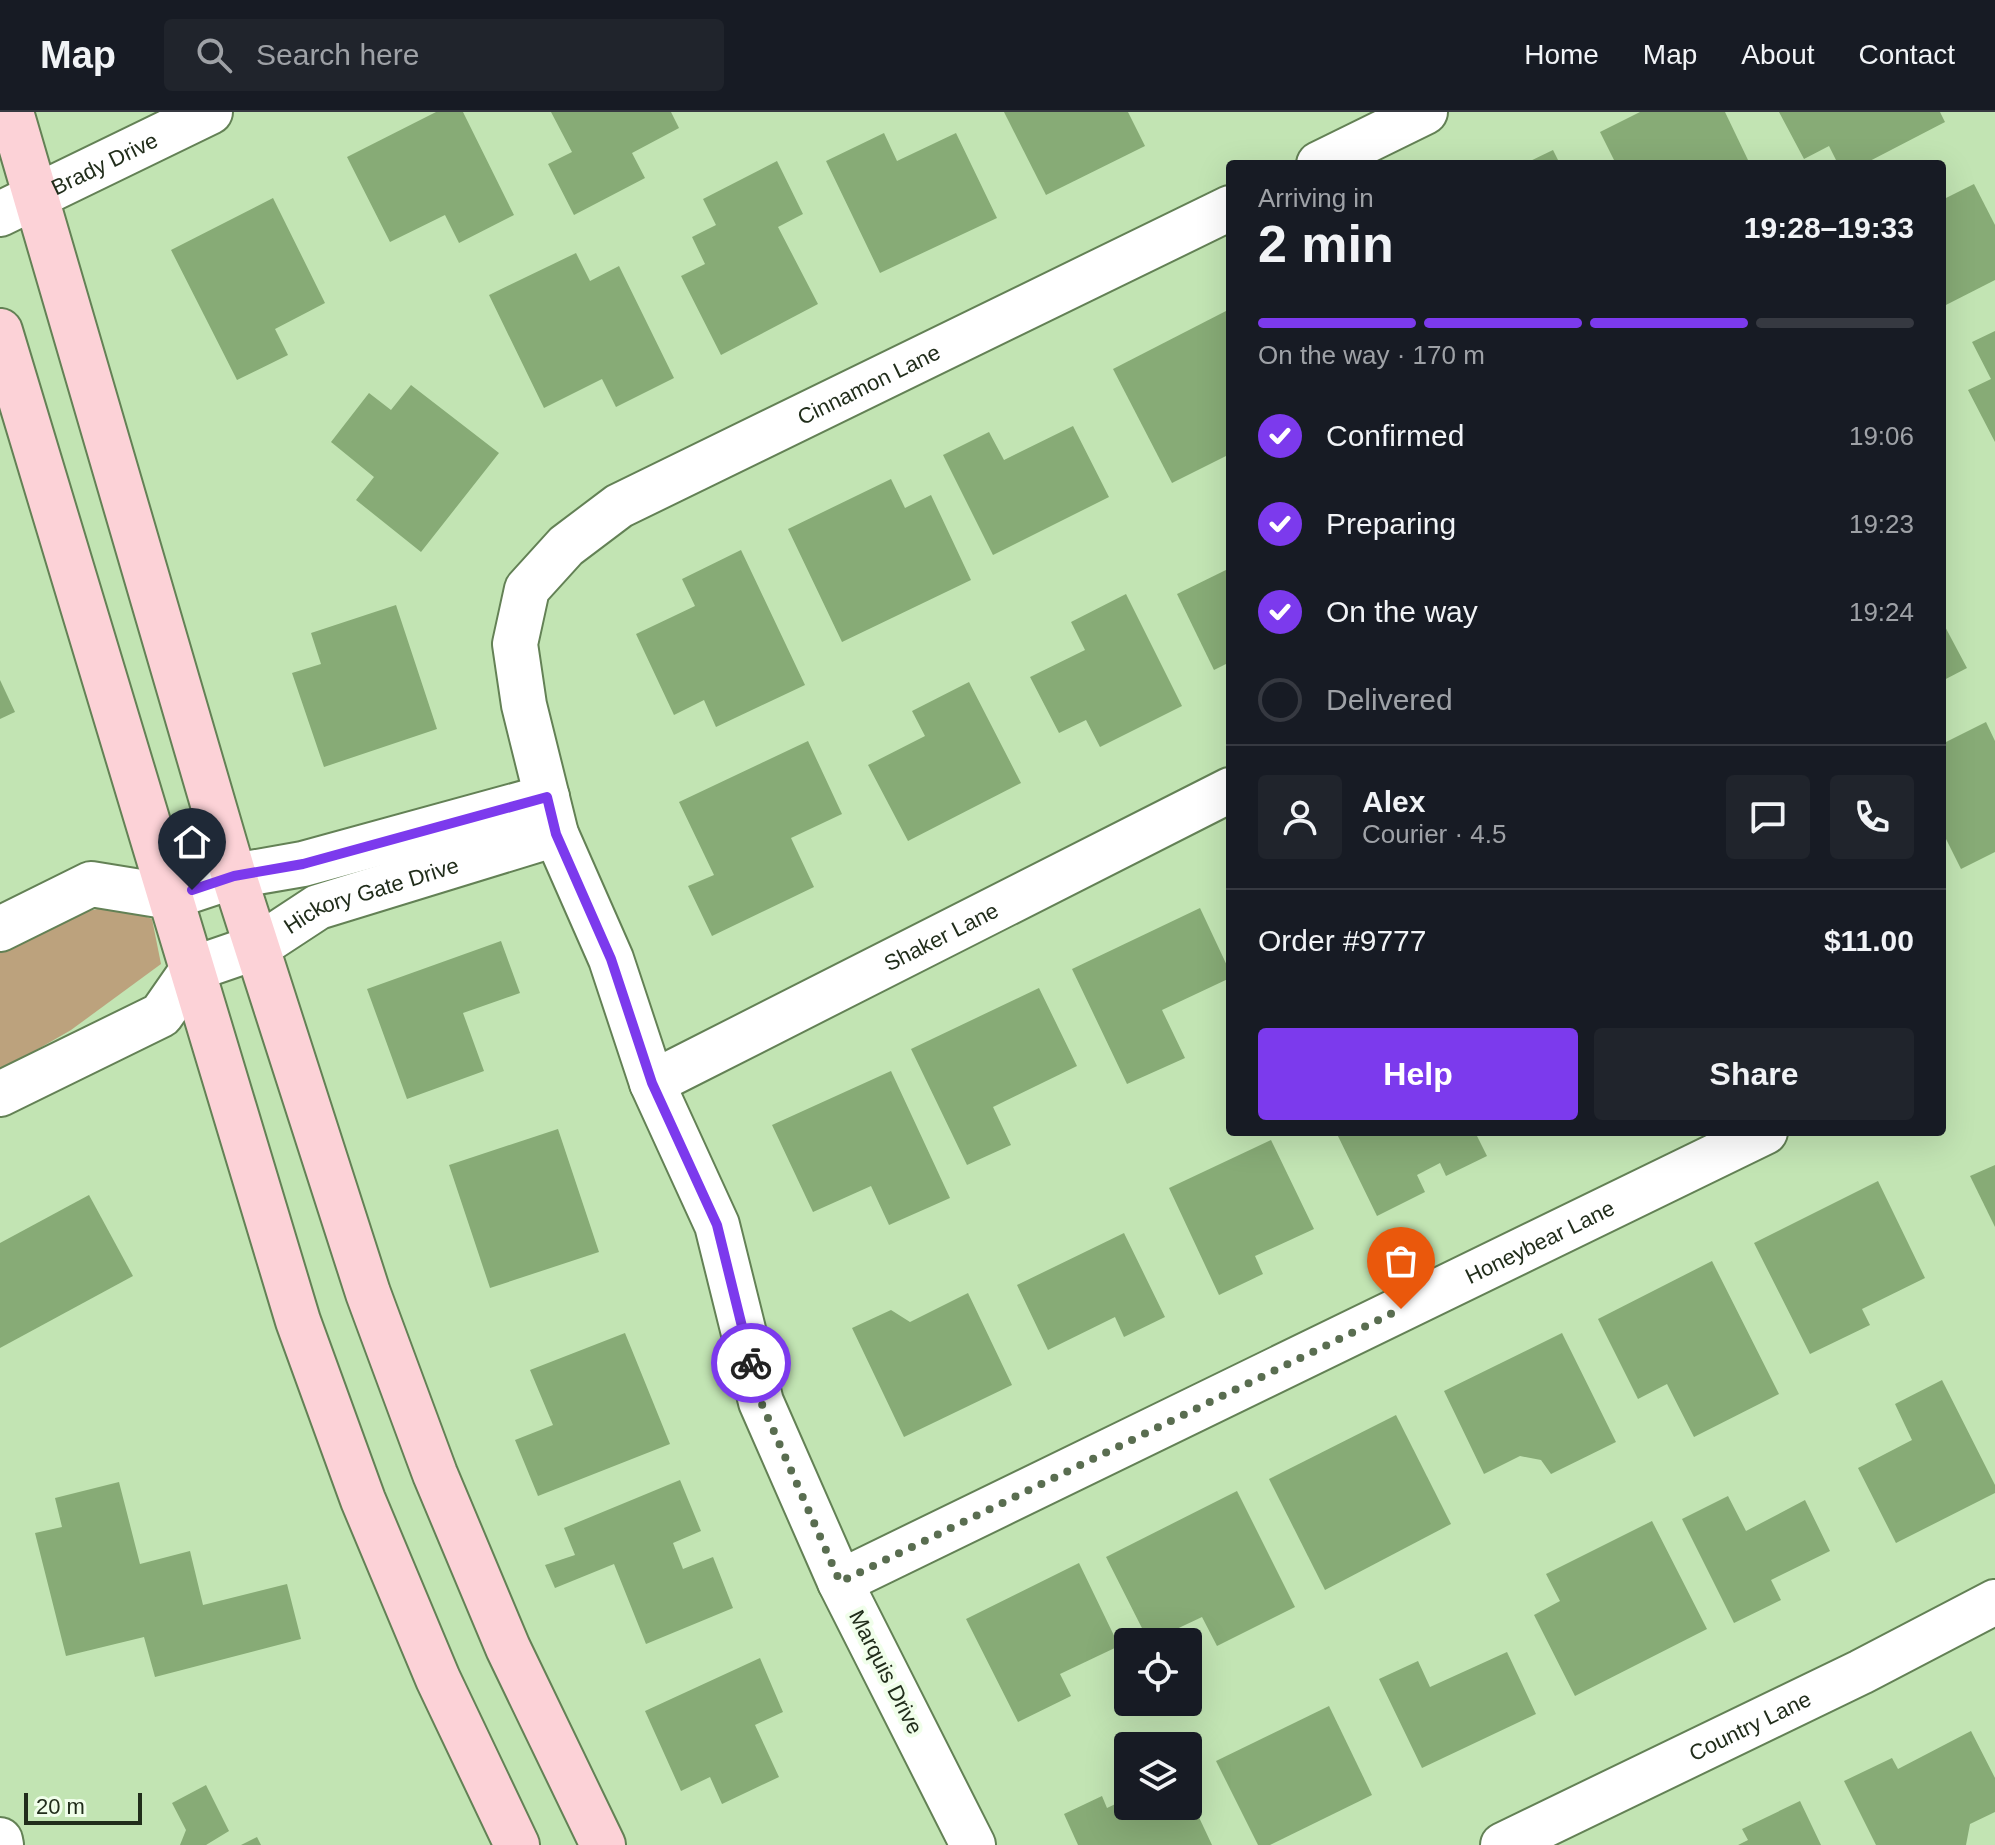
<!DOCTYPE html>
<meta charset="utf-8">
<style>
:root{--surface:#171b24;--page:#20242c;--text:#f1f3f6;--muted:#9ea1a6;--line:#363941;--accent:#7c3aed}
body{margin:0;font-family:Arial,sans-serif;background:var(--page);color:var(--text);height:100vh;display:flex;flex-direction:column;font-size:30px;white-space:nowrap}
*{box-sizing:border-box;margin:0}
p{font-size:26px;color:var(--muted)}
.icon{flex:none;width:44px;height:44px;fill:none;stroke:currentColor;stroke-width:2;stroke-linecap:round;stroke-linejoin:round}
.map{position:relative;flex:1;overflow:hidden}
.sheet{position:absolute;left:1226px;top:48px;width:720px;height:976px;display:flex;flex-direction:column;background:var(--surface);border-radius:8px;box-shadow:0 8px 32px #0002}
.sheet>*{flex:none}
.buttons{position:absolute;left:1114px;top:1516px;display:grid;gap:16px}
.buttons a{display:grid;place-items:center;width:88px;height:88px;border-radius:8px;background:var(--surface);box-shadow:0 8px 32px #0002;font-size:40px}
.scale{position:absolute;left:24px;bottom:20px;width:118px;box-sizing:border-box;padding-left:8px;border:4px solid #212d1b;border-top:0;font-size:22px;line-height:28px;white-space:nowrap;color:#212d1b;-webkit-text-stroke:6px #f0feea;paint-order:stroke}
.pin{position:absolute;display:grid;place-items:center;width:68px;height:68px;color:#fff;margin:-82px -34px;border-radius:50% 50% 50% 0;rotate:-45deg;box-shadow:0 0 8px #0007}
.pin .icon{rotate:45deg}
.courier{position:absolute;display:grid;place-items:center;width:80px;height:80px;margin:-40px;border:6px solid #7c3aed;border-radius:50%;background:#fff;color:#222;box-shadow:0 2px 10px #0007}
.head em{font-style:normal;font-weight:800}
.head div{display:flex;flex-direction:column-reverse}
.head{display:flex;align-items:center;justify-content:space-between;height:136px;padding:0 32px}
h1{font-size:52px;font-weight:800;line-height:60px}
.bar{display:grid;grid-template-columns:repeat(4,1fr);gap:12px 8px;align-content:center;height:96px;padding:0 32px}
.bar i{height:10px;border-radius:6px;background:var(--line)}
.bar .active{background:var(--accent)}
.bar p{grid-column:span 4}
.line{display:flex;align-items:center;gap:20px;padding:0 32px;border-top:2px solid var(--line)}
.line div{flex:1}
.round{display:grid;place-items:center;flex:none;width:84px;height:84px;border-radius:8px;background:var(--page)}
ol{padding:0 32px;list-style:none}
li{display:flex;align-items:center;gap:24px;height:88px}
li p{margin-inline-start:auto}
li .icon{padding:8px;border-radius:50%;background:var(--accent);color:#fff;stroke-width:4}
li:last-child{color:var(--muted)}
li i{width:44px;height:44px;border:4px solid var(--line);border-radius:50%}
.cta{display:flex;gap:16px;margin-top:auto;padding:16px 32px}
.cta a{flex:1;height:92px;border-radius:8px;background:var(--accent);color:#fff;font-size:32px;font-weight:800;line-height:92px;text-align:center}
.cta a+a{background:var(--page);color:var(--text)}
header{display:flex;align-items:center;gap:48px;box-sizing:border-box;height:112px;padding:0 40px;background:var(--surface);border-bottom:2px solid var(--line)}
header strong{font-size:38px}
nav{display:flex;gap:44px;margin-inline-start:auto;font-size:28px}
.search{width:560px;height:72px;background:var(--page);display:flex;align-items:center;gap:20px;box-sizing:border-box;padding:0 28px;border-radius:8px;color:var(--muted);font-size:30px}
.map>svg:first-child{display:block}
.green{fill:#bca27d}
.building{fill:#87ab76}
.lines{fill:none;stroke-linecap:round;stroke-linejoin:round}
.minor-casing{stroke:#638155;stroke-width:48}
.secondary-casing{stroke:#638155;stroke-width:48}
.minor{stroke:#fff;stroke-width:44}
.secondary{stroke:#fcd2d7;stroke-width:44}
.done{stroke:#596d50;stroke-width:8;stroke-dasharray:0 14.4}
.route{stroke:#7c3aed;stroke-width:10}
.labels{text-anchor:middle;dominant-baseline:central;stroke-width:8;stroke-linejoin:round;paint-order:stroke}
.street-label{font-size:22px;fill:#212d1b;stroke:#f0feea}
</style>
<header>
<strong>Map</strong>
<div class="search"><svg class="icon" aria-label="search" viewBox="0 0 24 24"><circle cx="10" cy="10" r="6"/><path d="M15 15l6 6"/></svg>Search here</div>
<nav><a>Home</a><a>Map</a><a>About</a><a>Contact</a></nav>
</header>
<div class="map">
<svg width="1995" height="1733" viewBox="0 0 1995 1733">
<rect width="100%" height="100%" fill="#c2e4b3"/>
<path class="green" d="M115,793L152,807L161,852L71,918L0,959V839L75,802Z"/>
<g class="building">
<path d="M436,0H463L514,103L459,131L445,103L390,130L347,45Z"/>
<path d="M551,0H671L679,16L632,41L645,66L574,103L548,52L572,40Z"/>
<path d="M1004,0H1128L1145,34L1046,83Z"/>
<path d="M1640,0H1725L1748,48L1739,52H1616L1600,20Z"/>
<path d="M1779,0H1940L1945,10L1864,52H1838L1829,34L1804,47Z"/>
<path d="M884,21L897,49L956,21L997,106L880,161L826,49Z"/>
<path d="M1553,38L1560,52H1524Z"/>
<path d="M777,49L803,102L778,115L818,192L721,243L681,164L705,152L692,125L716,113L703,87Z"/>
<path d="M1974,72L1995,113V168L1942,195V88Z"/>
<path d="M273,86L325,191L275,217L288,243L237,268L171,138Z"/>
<path d="M576,141L590,169L619,154L674,266L616,295L602,267L544,296L489,183Z"/>
<path d="M1226,199L1230,207V342L1172,371L1113,257Z"/>
<path d="M1995,219V330L1968,278L1991,267L1972,230Z"/>
<path d="M411,273L499,341L421,440L356,388L374,365L331,330L369,281L391,298Z"/>
<path d="M1073,314L1109,385L993,443L943,343L989,320L1004,348Z"/>
<path d="M891,367L905,396L931,383L971,468L842,530L788,417Z"/>
<path d="M741,438L805,573L716,615L704,588L674,603L636,522L695,494L682,467Z"/>
<path d="M1230,456V550L1214,558L1177,482Z"/>
<path d="M1126,482L1182,594L1100,635L1086,608L1059,621L1030,565L1085,538L1071,510Z"/>
<path d="M396,493L437,617L324,655L292,561L321,552L311,521Z"/>
<path d="M1942,509L1967,556L1942,569Z"/>
<path d="M0,568L15,600L0,607Z"/>
<path d="M969,570L1021,671L908,729L868,653L925,624L912,599Z"/>
<path d="M1986,610L1995,629V740L1961,757L1942,719V632Z"/>
<path d="M808,629L842,702L791,726L814,775L712,824L688,774L714,763L679,690Z"/>
<path d="M1200,796L1230,860V866L1162,898L1185,946L1127,972L1072,857Z"/>
<path d="M501,829L520,881L463,901L484,959L407,987L367,877Z"/>
<path d="M1039,876L1077,954L993,995L1011,1033L967,1053L911,937Z"/>
<path d="M891,959L950,1086L889,1113L871,1074L813,1100L772,1013Z"/>
<path d="M558,1017L599,1140L490,1176L449,1053Z"/>
<path d="M1336,1020H1475L1487,1044L1446,1064L1440,1051L1417,1063L1425,1080L1377,1104Z"/>
<path d="M1271,1028L1314,1117L1255,1144L1263,1162L1219,1183L1169,1076Z"/>
<path d="M1995,1053V1115L1970,1064Z"/>
<path d="M1878,1069L1925,1166L1862,1197L1870,1213L1810,1242L1754,1131Z"/>
<path d="M89,1083L133,1164L0,1236V1131Z"/>
<path d="M1124,1121L1165,1205L1124,1225L1115,1205L1048,1238L1017,1173Z"/>
<path d="M1712,1149L1779,1282L1694,1325L1667,1272L1638,1287L1598,1207Z"/>
<path d="M968,1181L1012,1273L904,1325L852,1216L891,1198L910,1210Z"/>
<path d="M625,1221L670,1332L538,1384L515,1328L553,1313L530,1258Z"/>
<path d="M1562,1221L1616,1330L1551,1362L1541,1348L1520,1344L1484,1362L1444,1279Z"/>
<path d="M1942,1268L1995,1373V1381L1896,1431L1858,1356L1912,1328L1895,1292Z"/>
<path d="M1396,1303L1451,1412L1325,1478L1269,1367Z"/>
<path d="M680,1368L701,1419L673,1431L683,1457L713,1445L733,1496L646,1532L614,1452L555,1476L545,1453L575,1443L564,1416Z"/>
<path d="M119,1370L140,1452L190,1439L203,1493L287,1472L301,1527L155,1565L144,1525L66,1544L35,1421L62,1415L55,1386Z"/>
<path d="M1237,1379L1295,1495L1217,1534L1202,1505L1149,1530L1106,1445Z"/>
<path d="M1728,1384L1746,1419L1805,1388L1830,1439L1771,1468L1781,1488L1734,1511L1682,1407Z"/>
<path d="M1652,1409L1707,1517L1575,1584L1534,1503L1560,1489L1546,1462Z"/>
<path d="M1079,1451L1119,1534L1060,1562L1071,1584L1018,1610L966,1507Z"/>
<path d="M1507,1540L1536,1602L1422,1656L1379,1567L1418,1549L1430,1575Z"/>
<path d="M760,1546L783,1600L755,1613L779,1665L722,1692L710,1665L681,1679L645,1599Z"/>
<path d="M1329,1594L1372,1683L1270,1733H1258L1216,1649Z"/>
<path d="M1971,1619L1995,1666V1700L1970,1712L1966,1733H1876L1844,1669L1892,1646L1898,1657Z"/>
<path d="M206,1673L229,1719L206,1733H180L186,1718L172,1691Z"/>
<path d="M1188,1682L1212,1733H1078L1064,1702L1102,1684L1107,1696L1128,1686V1694H1188Z"/>
<path d="M1800,1689L1821,1733H1738L1748,1728L1742,1717Z"/>
<path d="M257,1725L261,1733H241Z"/>
</g>
<g class="lines">
<defs>
<g id="minor">
<path d="M1319,52L1425,0"/>
<path id="s1" d="M0,102L210,0"/>
<path d="M0,817L91,772L171,785L234,764L303,752L547,685"/>
<path id="s2" d="M652,971L1230,678"/>
<path id="s3" d="M0,982L161,903L193,857L257,835L318,795L556,722"/>
<path id="s4" d="M840,1470L1765,1020"/>
<path d="M0,1728L1,1733"/>
<path id="s5" d="M973,1733L840,1470L761,1290L717,1113L652,971L611,847L556,722L524,593L515,532L527,477L566,434L619,394L1230,96"/>
<path id="s6" d="M1503,1733L1861,1560L1995,1490"/>
</g>
<g id="secondary">
<path d="M11,0L234,764L368,1181L435,1362L508,1536L603,1733"/>
<path d="M0,219L298,1209L363,1388L438,1567L517,1733"/>
</g>
</defs>
<use href="#minor" class="minor-casing"/>
<use href="#secondary" class="secondary-casing"/>
<use href="#minor" class="minor"/>
<use href="#secondary" class="secondary"/>
</g>
<g class="lines">
<path class="done" d="M751,1251L761,1290L840,1470L1401,1197"/>
<path class="route" d="M192,778L234,764L303,752L547,685L556,722L611,847L652,971L717,1113L751,1251"/>
</g>
<g class="labels">
<g class="street-label">
<text stroke="none"><textPath href="#s1" startOffset="116">Brady Drive</textPath></text>
<text stroke="none"><textPath href="#s5" startOffset="1750">Cinnamon Lane</textPath></text>
<text stroke="none"><textPath href="#s3" startOffset="430">Hickory Gate Drive</textPath></text>
<text stroke="none"><textPath href="#s2" startOffset="324">Shaker Lane</textPath></text>
<text stroke="none"><textPath href="#s4" startOffset="778">Honeybear Lane</textPath></text>
<text transform="translate(886 1560) rotate(63)">Marquis Drive</text>
<text stroke="none"><textPath href="#s6" startOffset="274">Country Lane</textPath></text>
</g>
</g>
</svg>
<div class="buttons">
<a><svg class="icon" aria-label="locate" viewBox="0 0 24 24"><circle cx="12" cy="12" r="6"/><path d="M12 2v4M12 18v4M2 12h4M18 12h4"/></svg></a>
<a><svg class="icon" aria-label="layers" viewBox="0 0 24 24"><path d="M12 4l9 5-9 5-9-5zM3 14l9 5 9-5"/></svg></a>
</div>
<div class="scale">20 m</div>
<div class="pin" style="left:1401px;top:1197px;background:#ea580c"><svg class="icon" aria-label="bag" viewBox="0 0 24 24"><path d="M5 8h14l-1 12H6zM9 8a3 3 0 0 1 6 0"/></svg></div>
<div class="pin" style="left:192px;top:778px;background:#1f2937"><svg class="icon" aria-label="home" viewBox="0 0 24 24"><path d="M3 11l9-7 9 7M6 9v11h12V9"/></svg></div>
<div class="courier" style="left:751px;top:1251px"><svg class="icon" aria-label="bike" viewBox="0 0 24 24"><circle cx="6" cy="16" r="4"/><circle cx="18" cy="16" r="4"/><path d="M6 16l4-8h5l3 8M10 8l3 8H6M13 5h3"/></svg></div>
<section class="sheet">
<div class="head"><div><h1>2 min</h1><p>Arriving in</p></div><em>19:28–19:33</em></div>
<div class="bar"><i class="active"></i><i class="active"></i><i class="active"></i><i></i><p>On the way · 170 m</p></div>
<ol>
<li><svg class="icon" aria-label="check" viewBox="0 0 24 24"><path d="M5 12l5 5 9-10"/></svg>Confirmed<p>19:06</p></li>
<li><svg class="icon" aria-label="check" viewBox="0 0 24 24"><path d="M5 12l5 5 9-10"/></svg>Preparing<p>19:23</p></li>
<li><svg class="icon" aria-label="check" viewBox="0 0 24 24"><path d="M5 12l5 5 9-10"/></svg>On the way<p>19:24</p></li>
<li><i></i>Delivered</li>
</ol>
<div class="line" style="height:144px"><a class="round"><svg class="icon" aria-label="person" viewBox="0 0 24 24"><circle cx="12" cy="8" r="4"/><path d="M4 21q1-7 8-7t8 7"/></svg></a><div><b>Alex</b><p>Courier · 4.5</p></div><a class="round"><svg class="icon" aria-label="chat" viewBox="0 0 24 24"><path d="M4 5h16v11H9l-5 4z"/></svg></a><a class="round"><svg class="icon" aria-label="phone" viewBox="0 0 24 24"><path d="M5 4h4l2 5-3 2q2 4 5 5l2-3 5 2v4C11 20 4 13 5 4z"/></svg></a></div>
<div class="line" style="height:104px"><div>Order #9777</div><b>$11.00</b></div>
<div class="cta"><a>Help</a><a>Share</a></div>
</section>
</div>
